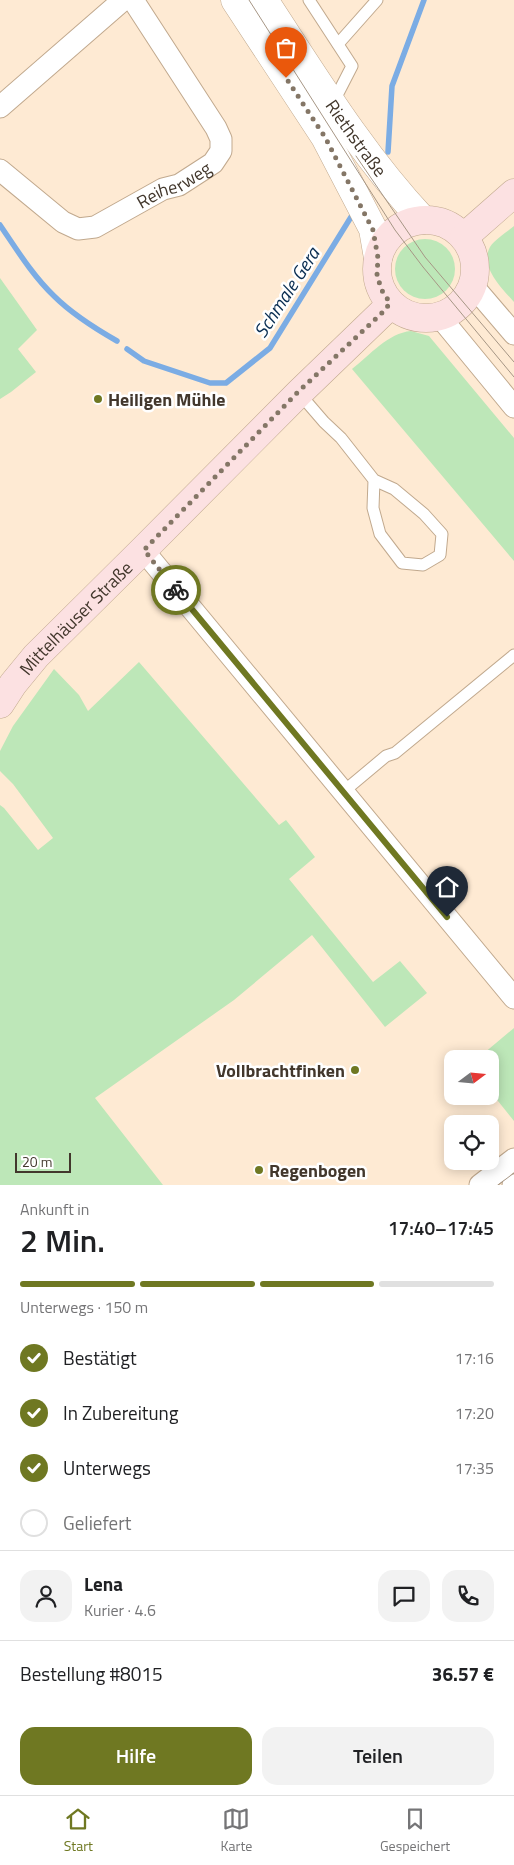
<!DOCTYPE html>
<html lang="de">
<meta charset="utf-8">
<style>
:root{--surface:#fff;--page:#f2f2f2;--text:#202124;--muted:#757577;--line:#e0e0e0;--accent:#6f7822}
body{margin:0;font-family:"Titillium Web",sans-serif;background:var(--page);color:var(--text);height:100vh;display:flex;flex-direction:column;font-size:19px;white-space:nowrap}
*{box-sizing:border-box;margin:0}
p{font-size:16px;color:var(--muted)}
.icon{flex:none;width:28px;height:28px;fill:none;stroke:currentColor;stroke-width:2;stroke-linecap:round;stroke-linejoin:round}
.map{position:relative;height:1185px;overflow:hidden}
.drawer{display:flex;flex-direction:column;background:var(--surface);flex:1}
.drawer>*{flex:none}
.needle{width:32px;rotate:74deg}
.tools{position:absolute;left:444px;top:1050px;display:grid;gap:10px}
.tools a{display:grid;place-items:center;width:55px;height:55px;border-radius:10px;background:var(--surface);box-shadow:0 2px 12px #0003;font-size:25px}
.scale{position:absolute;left:15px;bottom:12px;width:56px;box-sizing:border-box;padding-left:5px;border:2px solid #42372c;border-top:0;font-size:14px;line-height:18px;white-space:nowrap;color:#42372c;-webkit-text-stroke:4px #fff;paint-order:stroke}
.pin{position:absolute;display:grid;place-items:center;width:42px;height:42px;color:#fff;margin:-51px -21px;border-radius:50% 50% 50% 0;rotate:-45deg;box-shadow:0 0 5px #0007}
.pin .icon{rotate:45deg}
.courier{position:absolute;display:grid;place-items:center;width:50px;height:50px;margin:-25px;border:4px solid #6f7822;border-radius:50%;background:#fff;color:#222;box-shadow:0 1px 6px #0007}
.head em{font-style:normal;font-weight:600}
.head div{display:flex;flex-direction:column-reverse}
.head{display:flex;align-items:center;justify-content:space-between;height:85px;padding:0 20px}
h1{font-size:32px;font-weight:600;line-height:38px}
.bar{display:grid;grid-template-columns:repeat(4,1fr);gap:8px 5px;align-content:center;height:60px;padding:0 20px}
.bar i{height:6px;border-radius:4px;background:var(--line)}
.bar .on{background:var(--accent)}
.bar p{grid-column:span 4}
.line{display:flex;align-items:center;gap:12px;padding:0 20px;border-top:1px solid var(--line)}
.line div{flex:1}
.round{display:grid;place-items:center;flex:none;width:52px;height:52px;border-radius:15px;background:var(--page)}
ol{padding:0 20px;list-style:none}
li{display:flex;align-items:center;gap:15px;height:55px}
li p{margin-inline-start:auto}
li .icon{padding:5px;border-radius:50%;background:var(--accent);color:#fff;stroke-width:4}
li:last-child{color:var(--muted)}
li i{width:28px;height:28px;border:2px solid var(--line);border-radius:50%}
.cta{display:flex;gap:10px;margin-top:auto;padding:10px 20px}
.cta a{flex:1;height:58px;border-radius:15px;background:var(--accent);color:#fff;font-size:20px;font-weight:600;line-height:58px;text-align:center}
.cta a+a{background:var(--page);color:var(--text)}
.dock{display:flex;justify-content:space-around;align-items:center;height:70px;border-top:1px solid var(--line);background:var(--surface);font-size:14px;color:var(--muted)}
.dock a{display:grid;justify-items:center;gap:2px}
.dock .on{color:var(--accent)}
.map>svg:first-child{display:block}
.green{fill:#bde7b8}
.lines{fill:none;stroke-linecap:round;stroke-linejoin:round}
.stream{stroke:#7bace4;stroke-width:5.5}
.service-casing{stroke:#c1a98e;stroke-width:13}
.minor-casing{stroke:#c1a98e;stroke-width:23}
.tertiary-casing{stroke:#c1a98e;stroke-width:29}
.secondary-casing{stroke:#c1a98e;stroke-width:29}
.service{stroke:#fff;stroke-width:11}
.minor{stroke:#fff;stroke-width:21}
.tertiary{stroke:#fff;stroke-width:28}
.secondary{stroke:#fce1e2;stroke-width:28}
.tram{stroke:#a69685;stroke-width:1}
.done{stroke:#847666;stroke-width:5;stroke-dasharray:0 9}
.route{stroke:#6f7822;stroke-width:6}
.poi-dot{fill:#6f7822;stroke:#fff;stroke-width:2}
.labels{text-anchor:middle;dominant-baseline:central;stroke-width:5;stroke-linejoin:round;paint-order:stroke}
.street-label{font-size:18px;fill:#42372c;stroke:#fff}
.poi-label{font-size:18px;font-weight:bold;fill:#42372c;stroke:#fff;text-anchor:start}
.water-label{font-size:19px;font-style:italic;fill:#092d51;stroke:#fff}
</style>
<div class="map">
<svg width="514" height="1185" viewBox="0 0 514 1185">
<rect width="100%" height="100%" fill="#feead3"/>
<g class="green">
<path d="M514,226V302C503,289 479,267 490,247C495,239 507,232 514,226Z"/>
<circle cx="425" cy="269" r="30"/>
<path d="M0,278L37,330L18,349L36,372L11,392L0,399Z"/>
<path d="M411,331L429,336L514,438V561L352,369C370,355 388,333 411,331Z"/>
<path d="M139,662L279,825L286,820L315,857L289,879L373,982L400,961L427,993L385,1027L312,935L234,1000L95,1098L163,1185H0V805L4,808L38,850L53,838L13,784L0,771V751L13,726L54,669L79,695L88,711Z"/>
<path d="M514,1028V1121L490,1091V1059H477Z"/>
</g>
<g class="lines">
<g class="stream">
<path d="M388,152L392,86L424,0"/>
<path d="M0,225C17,250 33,276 54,296C72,314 96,329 117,341"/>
<path d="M127,349L144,361L210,383H226L270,348L351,217"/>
</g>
<defs>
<g id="service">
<path d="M309,0L352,66L333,103"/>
<path d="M338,44L377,0"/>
<path d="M299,393L324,422L341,438L374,480L394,489L424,514L442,534L440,555L423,565L402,563L380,534L373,508L374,480"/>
<path d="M343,792L386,756L395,753L514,655"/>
</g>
<g id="minor">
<path d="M0,107L123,0"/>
<path id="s1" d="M0,170L63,222L78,229L95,227L163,189L179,185L213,163L221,151V139L216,128L133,0"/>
<path d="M473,286L514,334"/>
<path d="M440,317L514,407"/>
<path d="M143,550L514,998"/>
<path d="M480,1185L514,1159"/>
<path d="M513,1185H514"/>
</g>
<g id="tertiary">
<path d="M235,0L325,137L373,229L378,258"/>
<path id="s2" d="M264,0C314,76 361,154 423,220"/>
</g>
<g id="secondary">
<circle cx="426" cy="269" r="49"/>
<path d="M464,237L514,193"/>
<path id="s3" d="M0,704L13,684L36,656L143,550L299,393L384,311L390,303"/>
</g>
</defs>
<use href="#service" class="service-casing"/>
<use href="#minor" class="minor-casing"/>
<use href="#tertiary" class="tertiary-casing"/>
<use href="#secondary" class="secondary-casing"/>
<use href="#service" class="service"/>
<use href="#minor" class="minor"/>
<use href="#tertiary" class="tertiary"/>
<use href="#secondary" class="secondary"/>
<g class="tram">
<path d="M249,0L395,230L423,267L514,377"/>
<path d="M356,156L425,257L514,362"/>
<path d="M498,1185L514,1173"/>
</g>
</g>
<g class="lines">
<path class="done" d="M176,590L144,550L298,392L384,311L390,303L381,289L377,274L378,258L373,230L325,137L286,78"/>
<path class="route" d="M176,590L447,917"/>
</g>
<g class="poi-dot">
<circle cx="98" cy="399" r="5"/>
<circle cx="355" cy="1070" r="5"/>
<circle cx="259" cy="1170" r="5"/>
</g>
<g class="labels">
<g class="street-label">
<text stroke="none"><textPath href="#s2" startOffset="166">Riethstraße</textPath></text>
<text stroke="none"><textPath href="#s1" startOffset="205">Reiherweg</textPath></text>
<text stroke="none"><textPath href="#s3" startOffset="115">Mittelhäuser Straße</textPath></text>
</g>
<g class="poi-label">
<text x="108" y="399">Heiligen Mühle</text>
<text x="345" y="1070" text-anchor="end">Vollbrachtfinken</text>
<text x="269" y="1170">Regenbogen</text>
</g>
<g class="water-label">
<text transform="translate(286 292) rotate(-57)">Schmale Gera</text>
</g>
</g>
</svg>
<div class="tools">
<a><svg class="needle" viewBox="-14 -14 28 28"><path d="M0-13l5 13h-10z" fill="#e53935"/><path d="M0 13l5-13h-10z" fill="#757577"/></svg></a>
<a><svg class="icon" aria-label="locate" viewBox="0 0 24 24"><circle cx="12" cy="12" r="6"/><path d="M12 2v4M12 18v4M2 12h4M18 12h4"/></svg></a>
</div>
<div class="scale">20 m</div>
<div class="pin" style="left:286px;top:78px;background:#ea580c"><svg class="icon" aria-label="bag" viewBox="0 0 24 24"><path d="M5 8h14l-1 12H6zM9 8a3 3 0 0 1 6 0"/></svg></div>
<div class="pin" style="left:447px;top:917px;background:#1f2937"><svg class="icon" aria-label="home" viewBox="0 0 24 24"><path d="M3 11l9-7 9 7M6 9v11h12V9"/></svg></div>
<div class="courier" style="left:176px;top:590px"><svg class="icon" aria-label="bike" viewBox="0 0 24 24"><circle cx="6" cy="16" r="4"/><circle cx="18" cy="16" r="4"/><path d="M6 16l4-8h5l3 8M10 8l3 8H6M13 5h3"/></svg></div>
</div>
<section class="drawer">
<div class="head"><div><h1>2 Min.</h1><p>Ankunft in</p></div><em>17:40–17:45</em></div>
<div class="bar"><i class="on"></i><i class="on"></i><i class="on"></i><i></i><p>Unterwegs · 150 m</p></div>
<ol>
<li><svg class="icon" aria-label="check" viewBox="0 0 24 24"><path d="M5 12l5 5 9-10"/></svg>Bestätigt<p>17:16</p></li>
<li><svg class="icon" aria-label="check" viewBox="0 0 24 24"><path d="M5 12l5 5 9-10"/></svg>In Zubereitung<p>17:20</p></li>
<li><svg class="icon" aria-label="check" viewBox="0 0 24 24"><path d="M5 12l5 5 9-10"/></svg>Unterwegs<p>17:35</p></li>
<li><i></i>Geliefert</li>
</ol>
<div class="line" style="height:90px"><a class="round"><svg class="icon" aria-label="person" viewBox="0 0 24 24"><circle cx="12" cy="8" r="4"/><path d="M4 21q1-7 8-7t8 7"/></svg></a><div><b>Lena</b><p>Kurier · 4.6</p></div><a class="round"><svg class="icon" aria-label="chat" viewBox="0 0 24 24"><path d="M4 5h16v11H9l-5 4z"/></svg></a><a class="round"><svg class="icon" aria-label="phone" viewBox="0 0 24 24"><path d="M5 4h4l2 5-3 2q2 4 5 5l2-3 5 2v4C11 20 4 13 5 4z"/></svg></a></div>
<div class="line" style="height:65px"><div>Bestellung #8015</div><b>36.57 €</b></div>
<div class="cta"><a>Hilfe</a><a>Teilen</a></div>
</section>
<nav class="dock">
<a class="on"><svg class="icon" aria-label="home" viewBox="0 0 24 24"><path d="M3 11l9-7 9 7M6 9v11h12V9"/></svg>Start</a>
<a><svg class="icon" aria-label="map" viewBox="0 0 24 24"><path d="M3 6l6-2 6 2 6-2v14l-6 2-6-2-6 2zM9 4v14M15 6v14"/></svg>Karte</a>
<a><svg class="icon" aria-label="saved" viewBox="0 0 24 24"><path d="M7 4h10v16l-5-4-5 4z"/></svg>Gespeichert</a>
</nav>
